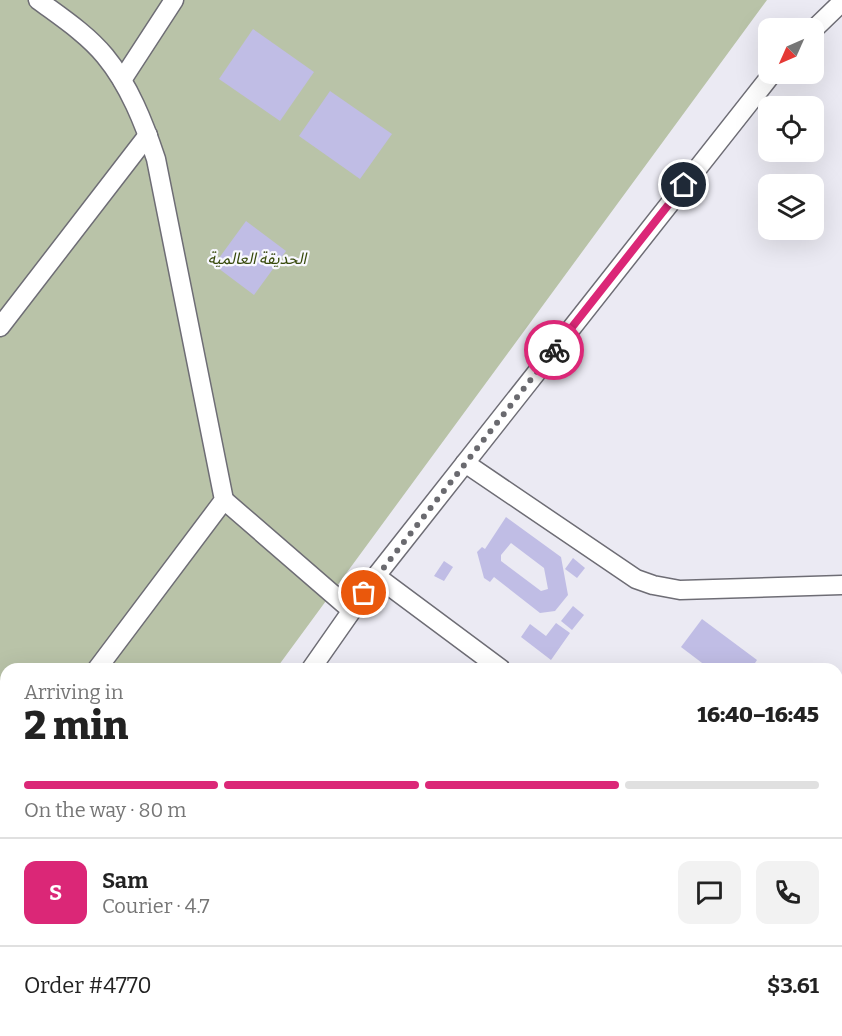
<!DOCTYPE html>
<meta charset="utf-8">
<style>
:root{--surface:#fff;--page:#f2f2f2;--text:#222;--muted:#767676;--line:#e0e0e0;--accent:#db2777}
body{margin:0;font-family:Bitter,"Noto Sans Arabic",serif;background:var(--page);color:var(--text);height:100vh;display:flex;flex-direction:column;font-size:22px;white-space:nowrap}
*{box-sizing:border-box;margin:0}
p{font-size:20px;color:var(--muted)}
.icon{flex:none;width:33px;height:33px;fill:none;stroke:currentColor;stroke-width:2;stroke-linecap:round;stroke-linejoin:round}
.map{position:relative;flex:1;overflow:hidden}
.side{position:absolute;left:0px;top:663px;width:843px;height:374px;display:flex;flex-direction:column;background:var(--surface);border-radius:18px 18px 0 0;box-shadow:0 6px 24px #0002}
.side>*{flex:none}
.needle{width:39px;rotate:225deg}
.buttons{position:absolute;left:758px;top:18px;display:grid;gap:12px}
.buttons a{display:grid;place-items:center;width:66px;height:66px;border-radius:12px;background:var(--surface);box-shadow:0 6px 24px #0002;font-size:30px}
.pin{position:absolute;display:grid;place-items:center;width:51px;height:51px;color:#fff;margin:-26px;border:3px solid #fff;border-radius:50%;box-shadow:0 2px 6px #0007}
.courier{position:absolute;display:grid;place-items:center;width:60px;height:60px;margin:-30px;border:4px solid #db2777;border-radius:50%;background:#fff;color:#222;box-shadow:0 2px 8px #0007}
.headline em{font-style:normal;font-weight:800}
.headline div{display:flex;flex-direction:column-reverse}
.headline{display:flex;align-items:center;justify-content:space-between;height:102px;padding:0 24px}
h1{font-size:39px;font-weight:800;line-height:45px}
.bar{display:grid;grid-template-columns:repeat(4,1fr);gap:9px 6px;align-content:center;height:72px;padding:0 24px}
.bar i{height:8px;border-radius:4px;background:var(--line)}
.bar .current{background:var(--accent)}
.bar p{grid-column:span 4}
.line{display:flex;align-items:center;gap:15px;padding:0 24px;border-top:2px solid var(--line)}
.line div{flex:1}
.round{display:grid;place-items:center;flex:none;width:63px;height:63px;border-radius:12px;background:var(--page)}
.map>svg:first-child{display:block}
.green{fill:#b9c3a8}
.building{fill:#c0bde5;fill-rule:evenodd}
.lines{fill:none;stroke-linecap:round;stroke-linejoin:round}
.minor-casing{stroke:#6e6d75;stroke-width:21}
.minor{stroke:#fff;stroke-width:18}
.done{stroke:#6a6a6f;stroke-width:6;stroke-dasharray:0 10.8}
.route{stroke:#db2777;stroke-width:8}
.labels{text-anchor:middle;dominant-baseline:central;stroke-width:4.5;stroke-linejoin:round;paint-order:stroke}
.park-label{font-size:16px;font-style:italic;fill:#384a0c;stroke:#f8f8ff}
</style>
<div class="map">
<svg width="842" height="1036" viewBox="0 0 842 1036">
<rect width="100%" height="100%" fill="#ebeaf3"/>
<path class="green" d="M0,0H767L276,669H6V1030L10,1031L6,1036H0Z"/>
<g class="building">
<path d="M253,29L314,72L280,121L219,79Z"/>
<path d="M330,91L392,134L360,179L299,136Z"/>
<path d="M246,221L286,251L254,295L214,265Z"/>
<path d="M506,517L561,557L568,595L555,611L540,613L494,577L490,582L484,578L477,552L482,547L485,549ZM511,543L544,568L548,589L541,591L501,561V555Z"/>
<path d="M573,558L585,568L577,578L565,569Z"/>
<path d="M444,561L453,567L444,581L434,576Z"/>
<path d="M573,606L584,615L572,630L561,621Z"/>
<path d="M702,619L757,660L751,669H710L681,647Z"/>
<path d="M556,623L570,633L551,660L521,637L530,624L546,636Z"/>
<path d="M837,772L842,776V804L837,811Z"/>
<path d="M6,862V946L0,954V870Z"/>
<path d="M842,935V969L837,966V939Z"/>
</g>
<g class="lines">
<defs>
<g id="minor">
<path d="M38,0C61,17 87,34 105,56C129,85 144,123 156,159L224,500L97,669"/>
<path d="M813,30L842,2"/>
<path d="M122,80L174,0"/>
<path d="M0,327L148,135"/>
<path d="M465,463L636,579L653,585L680,590L842,585"/>
<path d="M224,500L351,610"/>
<path d="M376,576L501,669"/>
<path d="M311,669L376,576L772,74"/>
<path d="M0,777L6,775"/>
<path d="M837,889L842,886"/>
<path d="M837,1029L842,1032"/>
<path d="M60,1030L67,1036"/>
<path d="M44,1036L47,1030"/>
<path d="M627,1036L635,1030"/>
</g>
</defs>
<use href="#minor" class="minor-casing"/>
<use href="#minor" class="minor"/>
</g>
<g class="lines">
<path class="done" d="M364,593L554,350"/>
<path class="route" d="M554,350L684,185"/>
</g>
<g class="labels">
<g class="park-label">
<text x="257" y="258">الحديقة العالمية</text>
</g>
</g>
</svg>
<div class="buttons">
<a><svg class="needle" viewBox="-14 -14 28 28"><path d="M0-13l5 13h-10z" fill="#e53935"/><path d="M0 13l5-13h-10z" fill="#767676"/></svg></a>
<a><svg class="icon" aria-label="locate" viewBox="0 0 24 24"><circle cx="12" cy="12" r="6"/><path d="M12 2v4M12 18v4M2 12h4M18 12h4"/></svg></a>
<a><svg class="icon" aria-label="layers" viewBox="0 0 24 24"><path d="M12 4l9 5-9 5-9-5zM3 14l9 5 9-5"/></svg></a>
</div>
<div class="pin" style="left:364px;top:593px;background:#ea580c"><svg class="icon" aria-label="bag" viewBox="0 0 24 24"><path d="M5 8h14l-1 12H6zM9 8a3 3 0 0 1 6 0"/></svg></div>
<div class="pin" style="left:684px;top:185px;background:#1f2937"><svg class="icon" aria-label="home" viewBox="0 0 24 24"><path d="M3 11l9-7 9 7M6 9v11h12V9"/></svg></div>
<div class="courier" style="left:554px;top:350px"><svg class="icon" aria-label="bike" viewBox="0 0 24 24"><circle cx="6" cy="16" r="4"/><circle cx="18" cy="16" r="4"/><path d="M6 16l4-8h5l3 8M10 8l3 8H6M13 5h3"/></svg></div>
<section class="side">
<div class="headline"><div><h1>2 min</h1><p>Arriving in</p></div><em>16:40–16:45</em></div>
<div class="bar"><i class="current"></i><i class="current"></i><i class="current"></i><i></i><p>On the way · 80 m</p></div>
<div class="line" style="height:108px"><b class="round" style="background:var(--accent);color:#fff">S</b><div><b>Sam</b><p>Courier · 4.7</p></div><a class="round"><svg class="icon" aria-label="chat" viewBox="0 0 24 24"><path d="M4 5h16v11H9l-5 4z"/></svg></a><a class="round"><svg class="icon" aria-label="phone" viewBox="0 0 24 24"><path d="M5 4h4l2 5-3 2q2 4 5 5l2-3 5 2v4C11 20 4 13 5 4z"/></svg></a></div>
<div class="line" style="height:78px"><div>Order #4770</div><b>$3.61</b></div>
</section>
</div>
